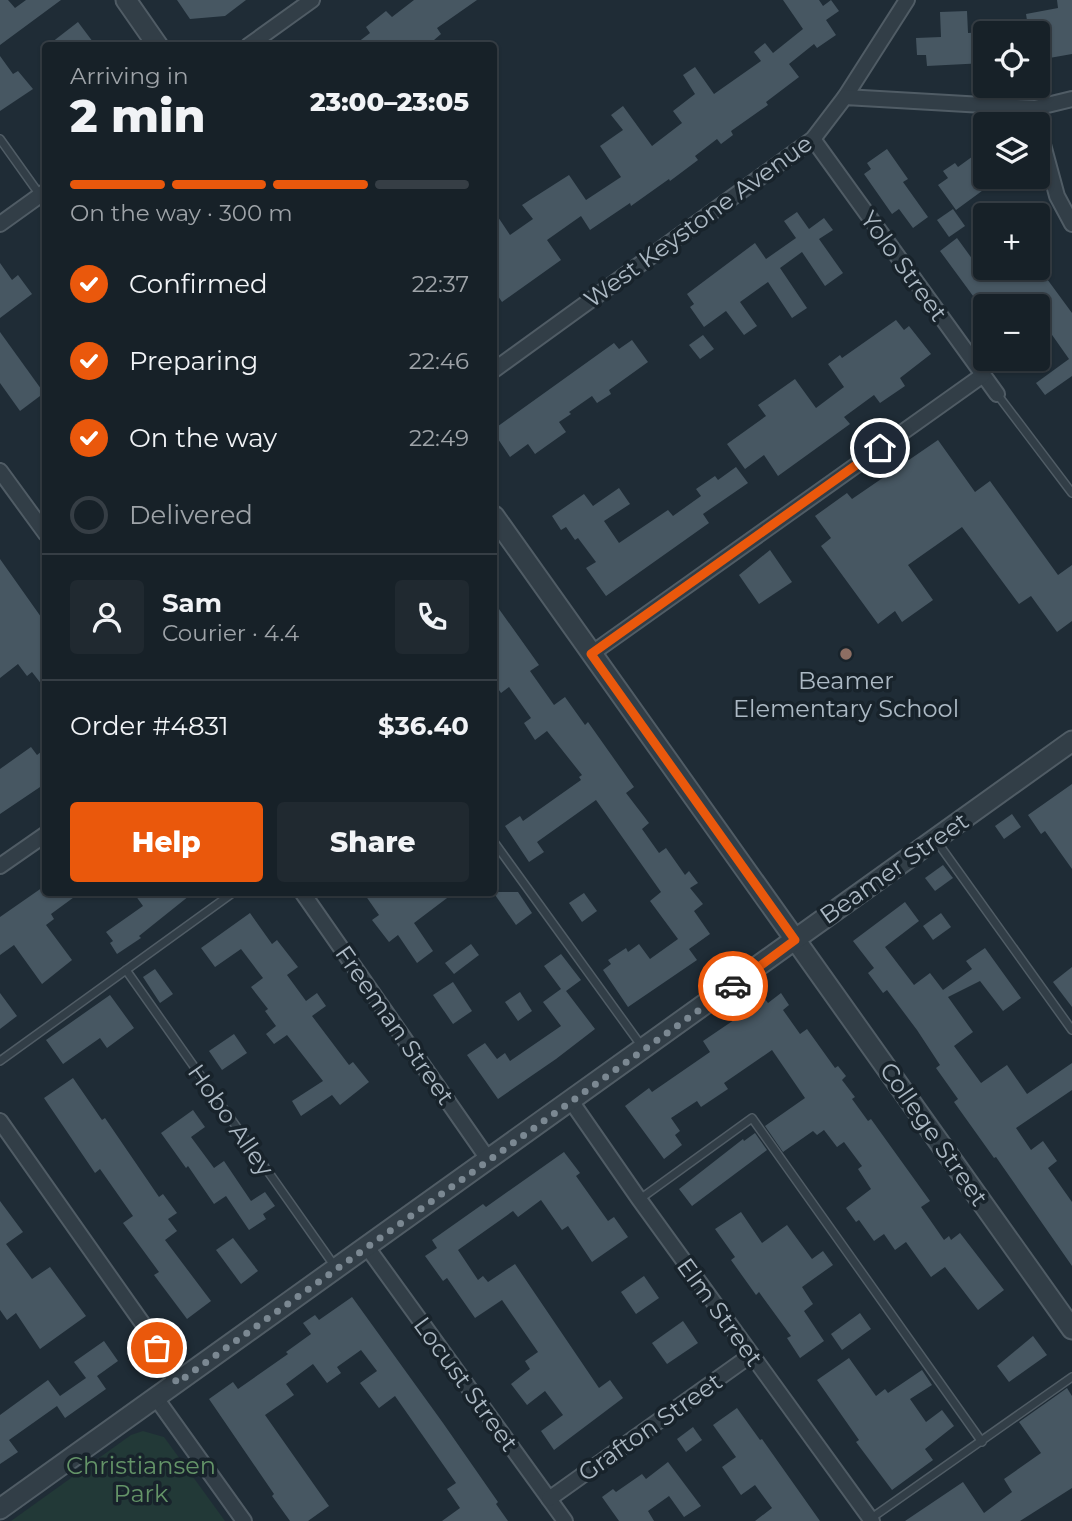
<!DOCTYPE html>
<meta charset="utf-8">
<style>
:root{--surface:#172128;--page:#202930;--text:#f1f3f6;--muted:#9ea3a8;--line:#363e45;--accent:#ea580c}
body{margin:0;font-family:Montserrat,sans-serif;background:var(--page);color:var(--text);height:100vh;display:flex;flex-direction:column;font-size:26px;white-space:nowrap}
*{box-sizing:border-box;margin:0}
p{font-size:23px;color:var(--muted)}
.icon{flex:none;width:38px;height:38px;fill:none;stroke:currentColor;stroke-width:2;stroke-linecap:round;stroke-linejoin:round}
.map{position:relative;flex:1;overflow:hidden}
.side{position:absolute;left:42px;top:42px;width:455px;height:854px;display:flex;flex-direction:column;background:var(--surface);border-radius:7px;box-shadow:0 2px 5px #0004,0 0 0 2px var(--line)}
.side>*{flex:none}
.controls{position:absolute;left:973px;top:21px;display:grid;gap:14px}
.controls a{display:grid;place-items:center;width:77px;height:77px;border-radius:7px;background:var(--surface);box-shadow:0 2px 5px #0004,0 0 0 2px var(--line);font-size:35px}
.pin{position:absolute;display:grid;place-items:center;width:60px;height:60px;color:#fff;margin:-30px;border:4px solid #fff;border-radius:50%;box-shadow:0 2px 7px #0007}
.courier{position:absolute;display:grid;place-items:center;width:70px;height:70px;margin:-35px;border:5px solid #ea580c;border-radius:50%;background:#fff;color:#222;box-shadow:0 2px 9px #0007}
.summary em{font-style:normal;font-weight:800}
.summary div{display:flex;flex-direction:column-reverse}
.summary{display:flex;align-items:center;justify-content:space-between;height:119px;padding:0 28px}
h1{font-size:46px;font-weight:800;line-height:52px}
.bar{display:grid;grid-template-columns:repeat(4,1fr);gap:10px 7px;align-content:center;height:84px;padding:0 28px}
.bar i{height:9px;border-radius:5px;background:var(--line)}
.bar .active{background:var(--accent)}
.bar p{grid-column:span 4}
.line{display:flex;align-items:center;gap:18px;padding:0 28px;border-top:2px solid var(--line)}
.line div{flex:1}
.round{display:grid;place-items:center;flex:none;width:74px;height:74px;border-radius:7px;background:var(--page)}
ol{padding:0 28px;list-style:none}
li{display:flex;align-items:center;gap:21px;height:77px}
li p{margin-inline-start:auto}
li .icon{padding:7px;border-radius:50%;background:var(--accent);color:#fff;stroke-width:4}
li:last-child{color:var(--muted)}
li i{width:38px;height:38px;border:4px solid var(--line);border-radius:50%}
.cta{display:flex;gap:14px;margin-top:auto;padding:14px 28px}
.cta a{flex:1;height:80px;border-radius:7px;background:var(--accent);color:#fff;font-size:28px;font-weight:800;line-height:80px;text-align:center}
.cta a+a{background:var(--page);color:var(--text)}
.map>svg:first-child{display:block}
.green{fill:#223937}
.building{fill:#475762}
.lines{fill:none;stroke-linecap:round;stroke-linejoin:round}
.service-casing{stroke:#505c65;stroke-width:10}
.minor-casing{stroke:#505c65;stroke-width:18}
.tertiary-casing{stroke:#505c65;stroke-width:23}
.service{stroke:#323e47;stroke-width:7}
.minor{stroke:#323e47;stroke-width:14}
.tertiary{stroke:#323e47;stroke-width:19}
.done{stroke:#7b8892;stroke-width:7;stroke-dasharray:0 12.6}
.route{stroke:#ea580c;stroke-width:9}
.education-dot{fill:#8d6e63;stroke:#18232b;stroke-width:2.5}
.labels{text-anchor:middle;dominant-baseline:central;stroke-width:7;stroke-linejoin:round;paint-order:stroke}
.street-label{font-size:24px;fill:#acb9c4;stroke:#18232b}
.poi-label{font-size:24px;fill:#acb9c4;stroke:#18232b}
.park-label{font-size:24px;fill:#649468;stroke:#18232b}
</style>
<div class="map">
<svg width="1072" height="1521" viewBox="0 0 1072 1521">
<rect width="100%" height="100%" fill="#1f2c36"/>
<path class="green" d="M143,1431L164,1437L225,1521H11L131,1435Z"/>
<g class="building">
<path d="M0,0H8L15,8L26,0H61L0,45Z"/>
<path d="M177,0H246L225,16L190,19Z"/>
<path d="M414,0H477L437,28L441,34L427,46H353L370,33L366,27L386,11L392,17Z"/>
<path d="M783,0H819L823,6L831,0L839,11L826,20L836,35L817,48L814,44L789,64L799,77L766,102L768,105L731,131L733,135L721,144L717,139L695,156L698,160L670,181L669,179L631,206L630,203L590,230L581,216L547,240L561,260L502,302L494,290V211L510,235L533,219L522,205L569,175L586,200L621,177L600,146L623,130L611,115L623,106L652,146L682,123L673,111L695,94L683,75L695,67L714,94L761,61L754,52L765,43L773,53L803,29Z"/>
<path d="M1057,0H1072V54L1038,60V33H1029L1026,14L1058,8Z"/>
<path d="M967,11L968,33L985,32V63L927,66L926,55H917L916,38L941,37L940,12Z"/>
<path d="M78,22L96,46H47Z"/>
<path d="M0,56L13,74L18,71L33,89L0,111Z"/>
<path d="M887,149L908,179L903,182L928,217L913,228L899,209L892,214L864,174L871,169L867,163Z"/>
<path d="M980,151L985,158V177H1001L956,210L938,185L948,178L943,171L955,163L958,167Z"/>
<path d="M953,209L965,226L949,237L937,220Z"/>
<path d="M797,212L809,229L824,218L833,230L819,239L843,273L825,286L802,252L780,268L807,308L792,318L768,282L740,302L757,326L744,335L726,311L704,327L690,307L694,304L687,294L755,243L766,259L796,238L784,221Z"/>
<path d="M957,238L973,260L985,251V268H1039L1072,313V376L1045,395L1036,383L1069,359L1038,315V306H986L979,297L976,300L940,251Z"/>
<path d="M0,263L12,280L18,275L32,294L0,318Z"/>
<path d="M896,320L904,330L909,326L931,354L900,378L905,386L880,403L874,395L844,417L850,424L778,476L764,455L745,469L727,444L766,416L758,405L795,379L816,408L844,387L828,364L840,355L842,358Z"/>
<path d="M0,332L44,393L20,411L0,383Z"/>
<path d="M703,335L714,349L700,359L689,345Z"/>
<path d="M632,340L648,362L609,390L611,394L597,403L592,396L569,412L571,414L559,422L566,432L535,454L528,444L510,457L494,433V429L614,343L619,349Z"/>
<path d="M938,440L975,492L990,481L1058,575L1072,565V621L1057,632L1031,596L1019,604L962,527L908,565L933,600L902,622L895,611L878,624L821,546L831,538L815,516L847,493L852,499Z"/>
<path d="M736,467L748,483L703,514L709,523L606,596L586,568L596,562L578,538L575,540L566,527L561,530L552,516L584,494L593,506L619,488L630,504L604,521L619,543L668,510L673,516L701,496L696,489L715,476L718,480Z"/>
<path d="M770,550L792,582L759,604L739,575Z"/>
<path d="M0,559L46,624V690L32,672L27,676L18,664L0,678Z"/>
<path d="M494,602L539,665L530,671L554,705L565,697L585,725L588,722L634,787L626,793L649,823L642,829L659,853L666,848L685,875L689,871L698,883L690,888L703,904L694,911L710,934L689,949L697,960L628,1007L603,970L611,964L608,960L626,948L628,952L639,944L650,959L678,939L650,901L661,892L596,800L537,842L544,852L529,862L505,826L520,816L523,821L581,780L579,777L582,775L547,731L535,740L524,723L531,718L509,687L501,693L494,683Z"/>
<path d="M31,747L37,755L46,748V783L0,814V769Z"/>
<path d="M1072,784V869L1045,831L1041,834L1028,815Z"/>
<path d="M1012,814L1021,827L1004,839L995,826Z"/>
<path d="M943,865L953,878L935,891L925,878Z"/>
<path d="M46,885V892H81L51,914L54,919L46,925L72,960L42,984L14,945L0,955V917Z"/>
<path d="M133,892H194L139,936L141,938L117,954L110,943L113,941L106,932L143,906Z"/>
<path d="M363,892H455L414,923L433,951L417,963L398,935L389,942L372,920L379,915Z"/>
<path d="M493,892H518L532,913L516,925Z"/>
<path d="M584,893L597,911L582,922L569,903Z"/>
<path d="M905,902L919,921L885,947L914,985L930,973L943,990L972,969L966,961L985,948L1021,998L1003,1011L980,981L948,997L973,1032L954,1046L981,1083L1007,1065L1027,1094L1072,1063V1090L1016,1128L1031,1150L1043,1141L1057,1161L1048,1168L1072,1202V1266L996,1157L994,1158L954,1102L958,1099L936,1068L940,1065L917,1030L887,990L883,993L868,973L874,968L853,941Z"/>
<path d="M250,913L272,944L277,940L298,967L287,975L306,1001L317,993L326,1006L312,1016L349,1065L353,1062L369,1082L340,1105L332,1095L301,1116L292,1101L323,1081L287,1035L274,1044L266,1034L276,1026L265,1011L268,1009L251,987L263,978L241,949L215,967L201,948Z"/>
<path d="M941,913L951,927L933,940L923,926Z"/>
<path d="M471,944L479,955L454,974L445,963Z"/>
<path d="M561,954L581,980L566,991L595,1029L556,1059L498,1099L467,1055L485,1043L497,1059L505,1053L510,1061L561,1026L543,1002L561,989L544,966Z"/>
<path d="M1072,967V1007L1053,982Z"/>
<path d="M155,969L173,994L160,1003L143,977Z"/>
<path d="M453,982L472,1011L453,1024L433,995Z"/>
<path d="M520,992L532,1011L518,1021L505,1002Z"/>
<path d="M0,993L17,1016L0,1029Z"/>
<path d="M781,993L789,1005L783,1010L800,1034L807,1029L835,1068L838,1066L846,1076L842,1080L855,1097L852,1099L868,1121L871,1119L930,1201L921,1207L944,1240L949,1236L951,1240L960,1233L1004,1290L978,1310L945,1267L931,1277L906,1242L895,1250L884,1234L874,1241L859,1220L856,1222L846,1208L871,1189L858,1169L862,1166L844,1142L837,1147L824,1130L817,1135L813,1131L783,1152L765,1126L805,1098L772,1050L724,1083L728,1089L701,1107L697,1101L671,1118L680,1131L675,1135L682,1145L664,1159L625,1106L649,1088L652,1092L710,1052L703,1041L765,999L768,1003Z"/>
<path d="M110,995L134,1028L107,1048L100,1038L63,1064L46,1040Z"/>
<path d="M234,1034L247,1053L222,1070L209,1051Z"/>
<path d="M73,1078L102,1120L105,1118L159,1197L163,1194L177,1213L168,1219L177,1231L165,1240L211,1301L187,1319L154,1275L159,1272L123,1223L133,1216L100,1169L95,1173L44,1098Z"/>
<path d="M193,1110L205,1127L191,1137L214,1168L224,1161L251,1201L265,1192L275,1206L263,1214L266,1219L249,1230L226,1196L214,1204L188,1166L186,1168L161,1133Z"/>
<path d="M755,1133L767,1150L692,1206L679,1189L743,1139L744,1141Z"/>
<path d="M564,1152L580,1173L576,1176L608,1221L614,1217L628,1237L592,1262L568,1226L562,1230L541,1200L518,1217L513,1211L458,1250L478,1280L483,1276L488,1282L515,1264L599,1388L610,1380L623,1398L554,1450L541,1431L563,1415L545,1391L527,1405L511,1384L530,1369L525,1361L538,1352L502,1300L475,1318L447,1278L443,1281L425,1256L437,1248L432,1240L483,1204L486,1207Z"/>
<path d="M0,1201L23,1232L6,1244L32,1279L50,1267L86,1316L40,1349L16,1313L7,1320L0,1310Z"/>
<path d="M741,1212L762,1243L787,1225L812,1259L823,1251L833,1265L802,1287L813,1304L804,1311L824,1341L800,1358L787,1338L791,1336L759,1292L756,1295L731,1260L735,1257L715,1229Z"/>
<path d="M233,1238L258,1271L241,1284L216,1250Z"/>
<path d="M644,1276L659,1298L636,1314L621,1292Z"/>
<path d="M352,1297L443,1423L498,1502L496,1504L508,1521H442L460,1508L447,1489L456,1483L395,1396L379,1408L360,1383L377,1371L361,1350L337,1367L341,1373L327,1383L313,1364L286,1384L294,1395L265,1415L329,1506L308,1521H290L272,1496L274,1494L209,1399L233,1382L238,1389L288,1354L286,1352L311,1334L303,1323L315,1315L319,1320Z"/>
<path d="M860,1313L871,1329L842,1350L831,1334Z"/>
<path d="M683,1321L698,1343L667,1364L652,1343Z"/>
<path d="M1033,1336L1047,1355L1009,1382L997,1366Z"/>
<path d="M104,1341L118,1361L97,1376L106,1389L65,1418L57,1406L9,1440L18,1452L0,1464V1415L48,1380L60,1396L86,1378L74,1362Z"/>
<path d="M849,1358L876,1396L885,1389L888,1393L922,1370L932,1385L910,1399L926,1422L942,1410L954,1426L925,1449L933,1460L892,1490L856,1442L859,1440L817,1380Z"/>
<path d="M1067,1388L1072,1396V1488L1020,1521H905L963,1482L984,1513L1012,1492L1004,1479L1041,1453L1019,1422Z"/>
<path d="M737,1408L760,1440L762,1439L820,1521H755L772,1508L755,1485L741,1495L722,1467L736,1457L713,1425Z"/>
<path d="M693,1427L702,1440L686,1452L677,1439Z"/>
<path d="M668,1462L701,1506L684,1517L669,1496L648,1511L654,1521H619L602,1497L613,1489L616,1492L642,1474L646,1479Z"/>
</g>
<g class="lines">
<defs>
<g id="service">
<path d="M0,139L40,195"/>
<path d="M997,394L1072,493"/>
<path d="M935,839L1072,1030"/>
<path d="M494,842L643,1048"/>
<path d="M126,970L336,1268"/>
<path d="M0,1061L234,892"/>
<path d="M640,1199L752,1118L982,1442"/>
<path d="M870,1519L1072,1377"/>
</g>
<g id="minor">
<path d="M248,46L312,0"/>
<path d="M845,97L907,0"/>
<path d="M1038,126L1057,196L1072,224"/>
<path d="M813,139L997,394"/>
<path d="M0,224L46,191"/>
<path d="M494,370L813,139L845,97L1035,108L1072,99"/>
<path d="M0,471L46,534"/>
<path d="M591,654L983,375"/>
<path d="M0,866L46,834"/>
<path d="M302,892L488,1159"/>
<path d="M571,1101L639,1199L872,1521"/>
<path d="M0,1121L150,1334L177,1383"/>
<path d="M367,1247L565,1521"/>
<path d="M156,1398L244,1521"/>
<path d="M549,1499L751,1355"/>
</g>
<g id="tertiary">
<path d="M126,0L158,46"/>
<path d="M494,516L1072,1329"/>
<path d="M0,1509L1072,741"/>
</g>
</defs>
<use href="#service" class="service-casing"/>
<use href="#minor" class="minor-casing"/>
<use href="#tertiary" class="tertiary-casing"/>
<use href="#service" class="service"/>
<use href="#minor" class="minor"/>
<use href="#tertiary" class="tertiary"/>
</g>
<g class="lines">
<path class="done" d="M157,1348L177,1383L733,986"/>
<path class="route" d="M733,986L795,940L591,654L880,448"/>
</g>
<circle class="education-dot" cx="846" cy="654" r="7"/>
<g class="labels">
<g class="street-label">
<text transform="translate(698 221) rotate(-36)">West Keystone Avenue</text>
<text transform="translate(904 266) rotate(54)">Yolo Street</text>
<text transform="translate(894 868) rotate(-35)">Beamer Street</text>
<text transform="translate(395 1025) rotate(55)">Freeman Street</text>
<text transform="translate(231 1120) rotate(55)">Hobo Alley</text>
<text transform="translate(934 1134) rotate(55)">College Street</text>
<text transform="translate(720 1312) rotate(54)">Elm Street</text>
<text transform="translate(466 1384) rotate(54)">Locust Street</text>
<text transform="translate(650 1427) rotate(-35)">Grafton Street</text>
</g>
<g class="poi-label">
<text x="846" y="680">Beamer<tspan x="846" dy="28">Elementary School</tspan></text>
</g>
<g class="park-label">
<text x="141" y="1465">Christiansen<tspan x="141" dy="28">Park</tspan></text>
</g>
</g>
</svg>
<div class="controls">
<a><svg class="icon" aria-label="locate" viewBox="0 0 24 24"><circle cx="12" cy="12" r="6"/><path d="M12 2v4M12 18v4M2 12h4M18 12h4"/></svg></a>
<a><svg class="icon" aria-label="layers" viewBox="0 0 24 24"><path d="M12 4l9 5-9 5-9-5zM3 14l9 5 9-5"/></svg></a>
<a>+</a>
<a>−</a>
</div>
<div class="pin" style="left:157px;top:1348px;background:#ea580c"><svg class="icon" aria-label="bag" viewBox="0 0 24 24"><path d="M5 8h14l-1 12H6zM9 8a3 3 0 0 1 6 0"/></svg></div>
<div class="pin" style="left:880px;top:448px;background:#1f2937"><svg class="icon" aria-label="home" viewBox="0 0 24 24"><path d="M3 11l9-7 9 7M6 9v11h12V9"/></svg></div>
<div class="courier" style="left:733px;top:986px"><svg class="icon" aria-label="car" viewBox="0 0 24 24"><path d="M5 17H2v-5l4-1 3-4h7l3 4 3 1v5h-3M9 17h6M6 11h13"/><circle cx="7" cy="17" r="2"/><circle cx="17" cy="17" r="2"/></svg></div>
<section class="side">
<div class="summary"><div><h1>2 min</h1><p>Arriving in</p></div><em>23:00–23:05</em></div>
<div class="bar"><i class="active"></i><i class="active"></i><i class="active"></i><i></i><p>On the way · 300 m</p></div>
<ol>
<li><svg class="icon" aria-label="check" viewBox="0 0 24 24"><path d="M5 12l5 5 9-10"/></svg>Confirmed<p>22:37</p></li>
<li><svg class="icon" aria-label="check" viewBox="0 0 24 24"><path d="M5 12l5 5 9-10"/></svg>Preparing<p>22:46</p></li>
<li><svg class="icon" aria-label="check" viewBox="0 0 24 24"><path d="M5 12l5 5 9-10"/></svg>On the way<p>22:49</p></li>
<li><i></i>Delivered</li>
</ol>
<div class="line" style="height:126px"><a class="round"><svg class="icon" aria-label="person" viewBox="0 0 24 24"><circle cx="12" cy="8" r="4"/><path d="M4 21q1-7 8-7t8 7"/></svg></a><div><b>Sam</b><p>Courier · 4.4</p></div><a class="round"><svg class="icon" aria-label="phone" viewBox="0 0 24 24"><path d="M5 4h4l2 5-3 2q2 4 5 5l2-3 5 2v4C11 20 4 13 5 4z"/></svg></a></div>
<div class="line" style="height:91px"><div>Order #4831</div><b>$36.40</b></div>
<div class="cta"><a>Help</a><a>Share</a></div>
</section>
</div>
